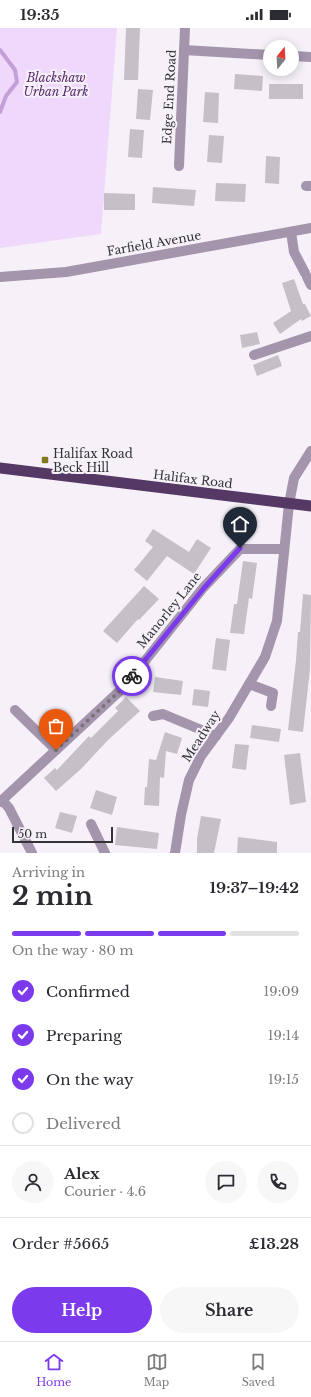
<!DOCTYPE html>
<meta charset="utf-8">
<style>
:root{--surface:#fff;--page:#f7f7f7;--text:#2b2b33;--muted:#7c7c81;--line:#e1e1e2;--accent:#7c3aed}
body{margin:0;font-family:"Libre Baskerville",serif;background:var(--page);color:var(--text);height:100vh;display:flex;flex-direction:column;font-size:15px;white-space:nowrap}
*{box-sizing:border-box;margin:0}
p{font-size:13px;color:var(--muted)}
.icon{flex:none;width:22px;height:22px;fill:none;stroke:currentColor;stroke-width:2;stroke-linecap:round;stroke-linejoin:round}
.map{position:relative;height:825px;overflow:hidden}
.side{display:flex;flex-direction:column;background:var(--surface);flex:1}
.side>*{flex:none}
.needle{width:26px;rotate:18deg}
.fabs{position:absolute;left:263px;top:12px;display:grid;gap:8px}
.fabs a{display:grid;place-items:center;width:36px;height:36px;border-radius:50%;background:var(--surface);box-shadow:0 2px 10px #0003;font-size:20px}
.scale{position:absolute;left:12px;bottom:10px;width:101px;box-sizing:border-box;padding-left:4px;border:2px solid #343235;border-top:0;font-size:11px;line-height:14px;white-space:nowrap;color:#343235;-webkit-text-stroke:3px #f6f1f9;paint-order:stroke}
.pin{position:absolute;display:grid;place-items:center;width:34px;height:34px;color:#fff;margin:-41px -17px;border-radius:50% 50% 50% 0;rotate:-45deg;box-shadow:0 0 4px #0007}
.pin .icon{rotate:45deg}
.courier{position:absolute;display:grid;place-items:center;width:40px;height:40px;margin:-20px;border:3px solid #7c3aed;border-radius:50%;background:#fff;color:#222;box-shadow:0 1px 5px #0007}
.head em{font-style:normal;font-weight:800}
.head div{display:flex;flex-direction:column-reverse}
.head{display:flex;align-items:center;justify-content:space-between;height:68px;padding:0 12px}
h1{font-size:26px;font-weight:800;line-height:30px}
.bar{display:grid;grid-template-columns:repeat(4,1fr);gap:6px 4px;align-content:center;height:48px;padding:0 12px}
.bar i{height:5px;border-radius:3px;background:var(--line)}
.bar .current{background:var(--accent)}
.bar p{grid-column:span 4}
.line{display:flex;align-items:center;gap:10px;padding:0 12px;border-top:1px solid var(--line)}
.line div{flex:1}
.round{display:grid;place-items:center;flex:none;width:42px;height:42px;border-radius:21px;background:var(--page)}
ol{padding:0 12px;list-style:none}
li{display:flex;align-items:center;gap:12px;height:44px}
li p{margin-inline-start:auto}
li .icon{padding:4px;border-radius:50%;background:var(--accent);color:#fff;stroke-width:4}
li:last-child{color:var(--muted)}
li i{width:22px;height:22px;border:2px solid var(--line);border-radius:50%}
.primary-button{display:flex;gap:8px;margin-top:auto;padding:8px 12px}
.primary-button a{flex:1;height:46px;border-radius:24px;background:var(--accent);color:#fff;font-size:16px;font-weight:800;line-height:46px;text-align:center}
.primary-button a+a{background:var(--page);color:var(--text)}
.status{display:flex;justify-content:space-between;align-items:center;height:28px;padding:0 20px;background:var(--surface);direction:ltr}
.status svg{height:11px;fill:currentColor}
.menu{display:flex;justify-content:space-around;align-items:center;height:56px;border-top:1px solid var(--line);background:var(--surface);font-size:11px;color:var(--muted)}
.menu a{display:grid;justify-items:center;gap:2px}
.menu .current{color:var(--accent)}
.map>svg:first-child{display:block}
.green{fill:#efd8fb}
.lines{fill:none;stroke-linecap:round;stroke-linejoin:round}
.stream{stroke:#c49fd7;stroke-width:4}
.building{fill:#c5c0c8}
.minor{stroke:#a494ac;stroke-width:10}
.tertiary{stroke:#a494ac;stroke-width:10}
.trunk{stroke:#563865;stroke-width:11}
.done{stroke:#78757a;stroke-width:4;stroke-dasharray:0 7.2}
.route{stroke:#7c3aed;stroke-width:5}
.poi-dot{fill:#81791e;stroke:#f6f1f9;stroke-width:1.5}
.labels{text-anchor:middle;dominant-baseline:central;stroke-width:4;stroke-linejoin:round;paint-order:stroke}
.park-label{font-size:12px;font-style:italic;fill:#592a6d;stroke:#f6f1f9}
.street-label{font-size:12px;fill:#343235;stroke:#f6f1f9}
.poi-label{font-size:12px;fill:#343235;stroke:#f6f1f9;text-anchor:start}
</style>
<div class="status"><b>19:35</b><svg viewBox="0 0 49 12"><path d="M0 12V9h3v3zM5 12V6h3v6zM10 12V3h3v9zM15 12V0h3v12zM26 1h20v11H26zM47 4h2v5h-2z"/></svg></div>
<div class="map">
<svg width="311" height="825" viewBox="0 0 311 825">
<rect width="100%" height="100%" fill="#f6f1f9"/>
<path class="green" d="M0,0H117L101,206L0,220Z"/>
<g class="lines">
<path class="stream" d="M0,22L15,42L17,54L6,68L0,84"/>
</g>
<g class="building">
<path d="M126,0H140L138,52H124Z"/>
<path d="M235,46L263,48L262,63L234,61Z"/>
<rect x="269" y="56" width="34" height="15"/>
<path d="M138,61L153,62L150,92L136,91Z"/>
<path d="M205,64L219,65L218,95L203,94Z"/>
<path d="M130,101L144,102L142,130L128,129Z"/>
<path d="M209,107L224,108L222,135L207,134Z"/>
<path d="M266,128L280,129L279,156L265,155Z"/>
<path d="M216,155L246,156L245,174L215,173Z"/>
<path d="M153,159L196,162L194,178L152,175Z"/>
<path d="M104,165L135,166V182H104Z"/>
<path d="M294,251L303,276H305L311,288L302,293L301,291L280,306L273,295L291,283L282,255Z"/>
<path d="M257,304L260,316L242,320L240,307Z"/>
<path d="M278,327L282,338L257,348L253,337Z"/>
<path d="M153,501L189,524L197,511L211,520L194,546L167,528L147,553L134,542L153,519L145,513Z"/>
<path d="M243,533L257,535L252,571L249,570L244,606L230,605L234,576H237Z"/>
<path d="M144,558L159,571L139,592L138,591L117,615L103,603Z"/>
<path d="M303,566L311,567L310,641L303,704L288,702L296,632L298,604H300Z"/>
<path d="M216,610L230,612L226,643L212,641Z"/>
<path d="M155,649L183,653L181,667L153,664Z"/>
<path d="M194,661L210,663L208,679L192,677Z"/>
<path d="M126,669L140,683L108,712L81,741L56,763L44,750L55,740L57,742L89,708L91,710L118,683L115,680Z"/>
<path d="M252,697L281,701L279,714L250,710Z"/>
<path d="M165,704L182,710L177,726L166,723L164,750L160,749L159,778L144,777L145,759H147L149,731L156,732Z"/>
<path d="M235,716L249,717L246,742L232,740Z"/>
<path d="M300,725L306,774L290,777L284,727Z"/>
<path d="M96,762L117,769L112,787L90,780Z"/>
<path d="M60,784L77,788L72,805L55,800Z"/>
<path d="M201,788L221,791L214,825H197V811Z"/>
<path d="M117,799L159,805L157,821L115,817Z"/>
<path d="M238,809L277,814V825H237Z"/>
</g>
<g class="lines">
<g class="minor">
<path d="M184,22L270,27"/>
<path d="M292,28L311,29"/>
<path d="M179,138L185,0"/>
<path d="M306,158H311"/>
<path d="M291,204L294,224L305,245"/>
<path d="M307,249L311,257"/>
<path d="M254,327L311,308"/>
<path d="M249,656L273,665L271,678"/>
<path d="M15,682L56,722"/>
<path d="M153,688L163,686L216,708"/>
<path d="M2,772L9,780L32,825"/>
<path d="M0,774L125,658L203,560L240,521H284"/>
<path d="M91,796L105,825"/>
<path d="M175,825L181,787L189,752L201,728L229,690L265,629L277,593L289,476L294,450L311,423"/>
</g>
<path class="tertiary" d="M0,249L66,244L311,200"/>
<path class="trunk" d="M0,440L311,478"/>
</g>
<g class="lines">
<path class="done" d="M56,722L125,658L132,648"/>
<path class="route" d="M132,648L204,560L240,520"/>
</g>
<rect class="poi-dot" x="41" y="428" width="8" height="8" rx="2"/>
<g class="labels">
<g class="park-label">
<text x="56" y="49">Blackshaw<tspan x="56" dy="14">Urban Park</tspan></text>
</g>
<g class="street-label">
<text transform="translate(169 69) rotate(-87)">Edge End Road</text>
<text transform="translate(154 215) rotate(-10)">Farfield Avenue</text>
<text transform="translate(193 451) rotate(7)">Halifax Road</text>
<text transform="translate(169 582) rotate(-51)">Manorley Lane</text>
<text transform="translate(201 708) rotate(-57)">Meadway</text>
</g>
<g class="poi-label">
<text x="53" y="425">Halifax Road<tspan x="53" dy="14">Beck Hill</tspan></text>
</g>
</g>
</svg>
<div class="fabs">
<a><svg class="needle" viewBox="-14 -14 28 28"><path d="M0-13l5 13h-10z" fill="#e53935"/><path d="M0 13l5-13h-10z" fill="#7c7c81"/></svg></a>
</div>
<div class="scale">50 m</div>
<div class="pin" style="left:56px;top:722px;background:#ea580c"><svg class="icon" aria-label="bag" viewBox="0 0 24 24"><path d="M5 8h14l-1 12H6zM9 8a3 3 0 0 1 6 0"/></svg></div>
<div class="pin" style="left:240px;top:520px;background:#1f2937"><svg class="icon" aria-label="home" viewBox="0 0 24 24"><path d="M3 11l9-7 9 7M6 9v11h12V9"/></svg></div>
<div class="courier" style="left:132px;top:648px"><svg class="icon" aria-label="bike" viewBox="0 0 24 24"><circle cx="6" cy="16" r="4"/><circle cx="18" cy="16" r="4"/><path d="M6 16l4-8h5l3 8M10 8l3 8H6M13 5h3"/></svg></div>
</div>
<section class="side">
<div class="head"><div><h1>2 min</h1><p>Arriving in</p></div><em>19:37–19:42</em></div>
<div class="bar"><i class="current"></i><i class="current"></i><i class="current"></i><i></i><p>On the way · 80 m</p></div>
<ol>
<li><svg class="icon" aria-label="check" viewBox="0 0 24 24"><path d="M5 12l5 5 9-10"/></svg>Confirmed<p>19:09</p></li>
<li><svg class="icon" aria-label="check" viewBox="0 0 24 24"><path d="M5 12l5 5 9-10"/></svg>Preparing<p>19:14</p></li>
<li><svg class="icon" aria-label="check" viewBox="0 0 24 24"><path d="M5 12l5 5 9-10"/></svg>On the way<p>19:15</p></li>
<li><i></i>Delivered</li>
</ol>
<div class="line" style="height:72px"><a class="round"><svg class="icon" aria-label="person" viewBox="0 0 24 24"><circle cx="12" cy="8" r="4"/><path d="M4 21q1-7 8-7t8 7"/></svg></a><div><b>Alex</b><p>Courier · 4.6</p></div><a class="round"><svg class="icon" aria-label="chat" viewBox="0 0 24 24"><path d="M4 5h16v11H9l-5 4z"/></svg></a><a class="round"><svg class="icon" aria-label="phone" viewBox="0 0 24 24"><path d="M5 4h4l2 5-3 2q2 4 5 5l2-3 5 2v4C11 20 4 13 5 4z"/></svg></a></div>
<div class="line" style="height:52px"><div>Order #5665</div><b>£13.28</b></div>
<div class="primary-button"><a>Help</a><a>Share</a></div>
</section>
<nav class="menu">
<a class="current"><svg class="icon" aria-label="home" viewBox="0 0 24 24"><path d="M3 11l9-7 9 7M6 9v11h12V9"/></svg>Home</a>
<a><svg class="icon" aria-label="map" viewBox="0 0 24 24"><path d="M3 6l6-2 6 2 6-2v14l-6 2-6-2-6 2zM9 4v14M15 6v14"/></svg>Map</a>
<a><svg class="icon" aria-label="saved" viewBox="0 0 24 24"><path d="M7 4h10v16l-5-4-5 4z"/></svg>Saved</a>
</nav>
